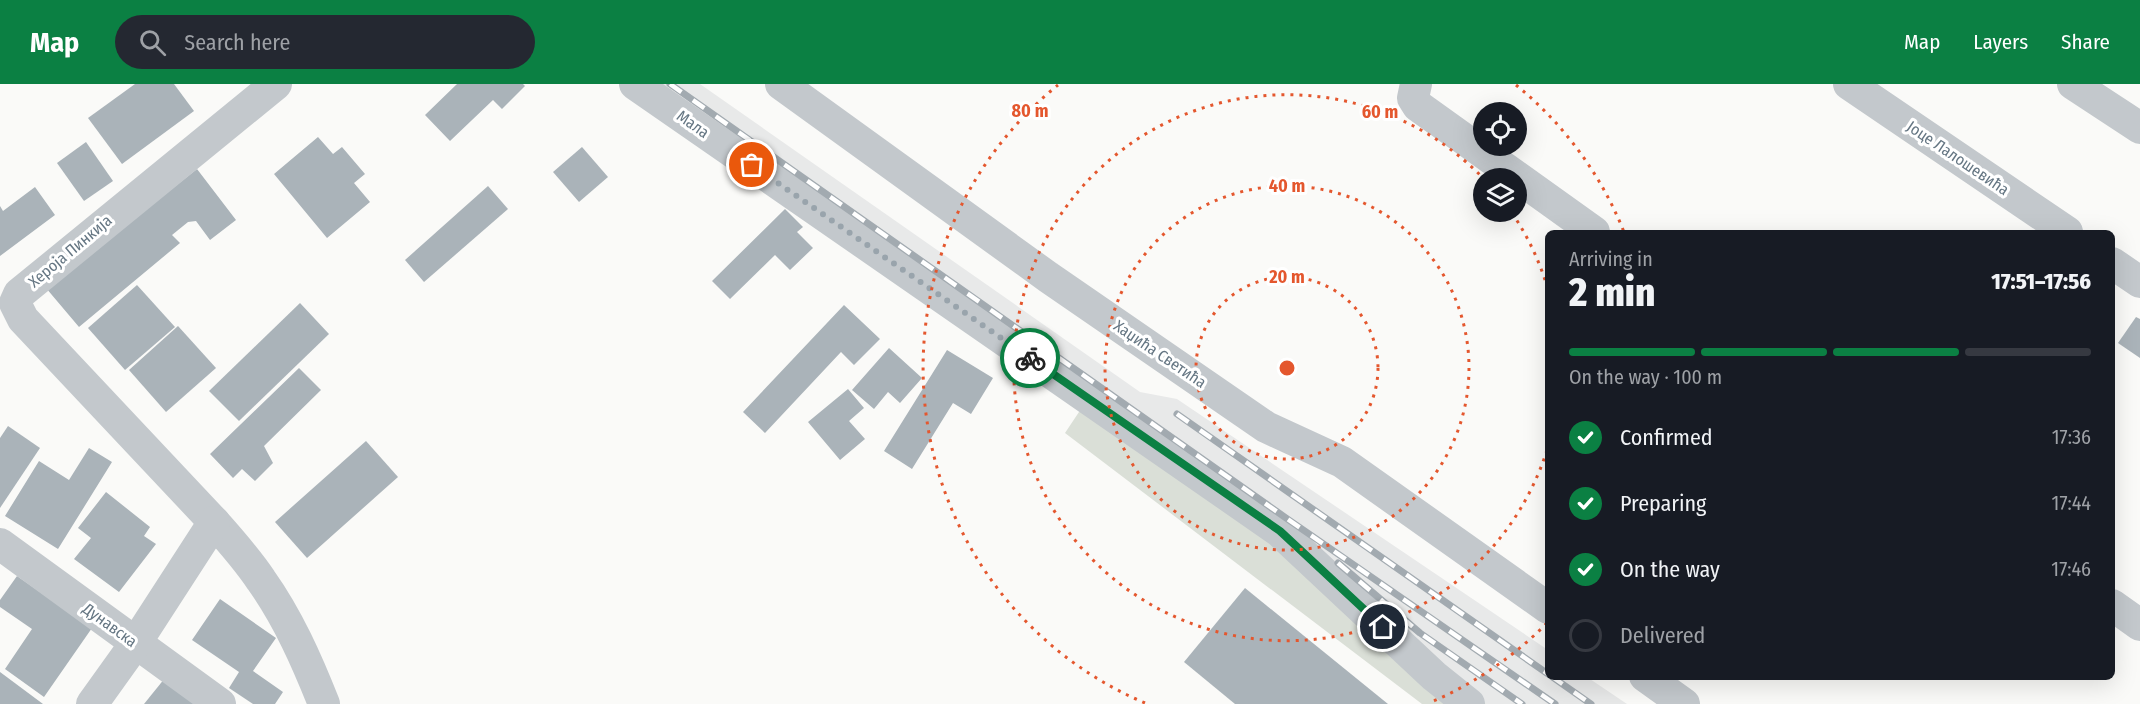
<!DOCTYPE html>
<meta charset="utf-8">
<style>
:root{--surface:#171b24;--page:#242831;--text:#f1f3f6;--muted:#9ea1a6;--line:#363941;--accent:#0b8043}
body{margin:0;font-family:"Fira Sans Condensed",sans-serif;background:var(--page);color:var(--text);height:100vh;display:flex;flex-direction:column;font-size:22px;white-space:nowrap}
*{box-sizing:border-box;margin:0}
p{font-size:20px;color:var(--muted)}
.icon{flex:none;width:33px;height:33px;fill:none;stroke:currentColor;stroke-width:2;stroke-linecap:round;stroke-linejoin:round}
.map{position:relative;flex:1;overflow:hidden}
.sheet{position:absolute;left:1545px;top:146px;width:570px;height:450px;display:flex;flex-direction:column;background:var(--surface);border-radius:9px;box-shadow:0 6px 24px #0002}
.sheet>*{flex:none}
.buttons{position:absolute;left:1473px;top:18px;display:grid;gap:12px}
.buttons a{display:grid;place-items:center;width:54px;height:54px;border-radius:50%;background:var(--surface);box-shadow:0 6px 24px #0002;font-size:30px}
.pin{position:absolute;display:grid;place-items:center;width:51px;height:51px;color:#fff;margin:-26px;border:3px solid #fff;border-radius:50%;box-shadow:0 2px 6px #0007}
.courier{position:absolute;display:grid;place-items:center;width:60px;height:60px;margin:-30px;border:4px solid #0b8043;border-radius:50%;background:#fff;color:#222;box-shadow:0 2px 8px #0007}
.overview em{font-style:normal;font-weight:800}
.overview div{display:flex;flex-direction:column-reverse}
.overview{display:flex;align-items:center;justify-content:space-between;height:102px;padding:0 24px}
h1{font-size:39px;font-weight:800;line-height:45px}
.bar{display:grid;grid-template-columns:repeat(4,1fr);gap:9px 6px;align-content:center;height:72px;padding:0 24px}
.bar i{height:8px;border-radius:4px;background:var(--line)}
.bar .active{background:var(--accent)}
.bar p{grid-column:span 4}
ol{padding:0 24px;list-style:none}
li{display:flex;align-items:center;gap:18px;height:66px}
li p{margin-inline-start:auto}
li .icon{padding:6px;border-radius:50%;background:var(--accent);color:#fff;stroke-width:4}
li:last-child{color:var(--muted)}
li i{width:33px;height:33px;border:3px solid var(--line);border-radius:50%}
header{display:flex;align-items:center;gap:36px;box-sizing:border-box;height:84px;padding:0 30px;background:var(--accent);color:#fff}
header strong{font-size:28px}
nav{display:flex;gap:33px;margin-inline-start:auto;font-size:21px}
.search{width:420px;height:54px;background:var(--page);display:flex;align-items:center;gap:15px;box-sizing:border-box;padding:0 21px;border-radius:33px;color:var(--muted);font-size:22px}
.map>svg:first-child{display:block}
.built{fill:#e8e9e9}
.green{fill:#dadfd7}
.building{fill:#aab3b9}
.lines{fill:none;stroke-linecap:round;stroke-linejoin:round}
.street{stroke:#c3c8cc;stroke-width:32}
.rail-casing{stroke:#a2aab0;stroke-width:7}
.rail{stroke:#fff;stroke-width:4.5;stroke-dasharray:14;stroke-linecap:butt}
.done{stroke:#99a4ac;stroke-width:6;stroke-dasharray:0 10.8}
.route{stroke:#0b8043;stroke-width:8}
.ring{fill:none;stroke:#e4572e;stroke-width:3;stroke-dasharray:3 6}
.labels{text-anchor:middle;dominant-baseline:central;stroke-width:6;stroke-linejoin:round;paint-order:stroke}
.street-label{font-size:16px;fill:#657683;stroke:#fff}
.centre{fill:#e4572e;stroke:#fff;stroke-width:3}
.ring-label{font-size:18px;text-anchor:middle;font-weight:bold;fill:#e4572e;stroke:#fff;stroke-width:6;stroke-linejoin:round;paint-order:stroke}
</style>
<header>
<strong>Map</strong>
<div class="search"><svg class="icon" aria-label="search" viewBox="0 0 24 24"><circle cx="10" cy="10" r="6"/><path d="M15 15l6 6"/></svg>Search here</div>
<nav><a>Map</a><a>Layers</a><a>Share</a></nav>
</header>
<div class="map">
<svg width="2140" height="620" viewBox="0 0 2140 620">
<rect width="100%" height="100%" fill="#fafaf8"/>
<path class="built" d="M636,0H700L1140,308L1177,315L1548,566V592L1587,593L1627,620H1486L1367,536Z"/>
<path class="green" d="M1089,313L1367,536L1486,620H1422L1065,349Z"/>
<g class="building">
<path d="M135,0H174L194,27L122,80L88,34Z"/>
<path d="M457,0H523L525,2L502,25L493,16L450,57L425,31Z"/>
<path d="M318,53L333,70L342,63L365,90L354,99L370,118L327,154L274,90Z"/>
<path d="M86,58L113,97L84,117L57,79Z"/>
<path d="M582,63L608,93L579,118L553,88Z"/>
<path d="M197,85L236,136L210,156L196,137L188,138L172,151L180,159L79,243L46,204Z"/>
<path d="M488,102L508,125L424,198L405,176Z"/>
<path d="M35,103L55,131L0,172V122L3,127Z"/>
<path d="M785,125L803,143L797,148L813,164L790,186L775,171L730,215L712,197Z"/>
<path d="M137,201L175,243L125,286L88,244Z"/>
<path d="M300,219L329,250L239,337L209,307Z"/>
<path d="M844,221L880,255L854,281L841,268L765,349L743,328Z"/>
<path d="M2136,233L2140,235V274L2118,259Z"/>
<path d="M178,242L216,284L166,328L129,286Z"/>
<path d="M889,264L922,294L900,319L888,308L874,325L852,306Z"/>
<path d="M947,266L993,294L971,330L953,319L912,385L884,367Z"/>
<path d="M299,284L321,306L264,362L273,379L255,397L242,385L233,394L210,370Z"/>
<path d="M848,305L864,324L849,337L865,355L840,376L808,338Z"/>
<path d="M8,342L40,364L0,424V354Z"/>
<path d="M366,357L398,393L307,474L275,438Z"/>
<path d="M89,364L112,378L58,465L5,432L39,377L69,396Z"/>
<path d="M106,408L150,443L144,452L156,460L119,508L74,475L91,454L78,444Z"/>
<path d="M17,492L92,544L44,613L5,585L32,545L0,523V516Z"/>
<path d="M1245,504L1388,620H1235L1184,578Z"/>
<path d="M220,515L276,554L253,587L283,608L275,620H253L229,604L239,588L192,556Z"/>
<path d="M0,588L43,620H0Z"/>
<path d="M165,594L198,620H144Z"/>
</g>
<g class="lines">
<g class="street">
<path d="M276,0L19,210L15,219L23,235L214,438C231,457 247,475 261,496C288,534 307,577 324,620"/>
<path d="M635,0L1279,447L1434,592L1469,620"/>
<path d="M781,0L1048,193L1266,343L1342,378L1548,524"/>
<path d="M1416,0L1413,14L1418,22L1594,148"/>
<path d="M1849,0L2067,148"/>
<path d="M2073,0L2140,44"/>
<path d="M2112,179L2140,198"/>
<path d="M0,460L220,620"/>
<path d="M2112,521L2140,541"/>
<path d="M1645,592L1684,620"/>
<path d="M92,620L135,560L214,438"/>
</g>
<defs>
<g id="rail">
<path d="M670,0L1286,434L1555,620"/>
<path d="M1177,330L1548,590"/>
<path d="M1338,479L1420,549L1522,620"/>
<path d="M1551,592L1591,620"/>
</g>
</defs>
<use href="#rail" class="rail-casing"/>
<use href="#rail" class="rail"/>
</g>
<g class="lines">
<path class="done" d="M752,81L1030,274"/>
<path class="route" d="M1030,274L1280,447L1383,543"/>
</g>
<g class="ring">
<circle cx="1287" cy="284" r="91"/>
<circle cx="1287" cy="284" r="182"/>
<path d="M1547 366A273 273 0 1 1 1483 94M1512 129A273 273 0 0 1 1547 202"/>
<path d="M1547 539A364 364 0 0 1 1429 619M1145 619A364 364 0 0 1 1058 1M1516 1A364 364 0 0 1 1624 148"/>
</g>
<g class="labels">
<g class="street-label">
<text transform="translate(693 40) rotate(35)">Мала</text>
<text transform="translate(1958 74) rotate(34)">Јоце Лалошевића</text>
<text transform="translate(70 167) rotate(-40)">Хероја Пинкија</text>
<text transform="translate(1160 270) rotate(34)">Хаџића Светића</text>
<text transform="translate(110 541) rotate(36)">Дунавска</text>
</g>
</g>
<circle cx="1287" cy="284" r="9" class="centre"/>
<g class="ring-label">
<text x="1030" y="33">80 m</text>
<text x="1380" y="34">60 m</text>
<text x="1287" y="108">40 m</text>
<text x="1287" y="199">20 m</text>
</g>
</svg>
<div class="buttons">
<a><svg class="icon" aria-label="locate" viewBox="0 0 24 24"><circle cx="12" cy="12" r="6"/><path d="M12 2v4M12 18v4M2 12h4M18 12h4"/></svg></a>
<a><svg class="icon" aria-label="layers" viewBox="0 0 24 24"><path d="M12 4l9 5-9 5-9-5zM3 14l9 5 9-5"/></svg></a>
</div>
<div class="pin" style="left:752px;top:81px;background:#ea580c"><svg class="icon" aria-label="bag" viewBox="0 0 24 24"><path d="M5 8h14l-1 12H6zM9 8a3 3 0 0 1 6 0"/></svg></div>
<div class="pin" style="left:1383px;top:543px;background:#1f2937"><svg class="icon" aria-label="home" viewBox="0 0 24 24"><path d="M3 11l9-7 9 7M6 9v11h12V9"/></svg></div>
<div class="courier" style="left:1030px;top:274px"><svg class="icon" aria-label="bike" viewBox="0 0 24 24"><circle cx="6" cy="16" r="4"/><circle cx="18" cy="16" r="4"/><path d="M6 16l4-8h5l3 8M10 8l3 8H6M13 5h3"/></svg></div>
<section class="sheet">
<div class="overview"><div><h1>2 min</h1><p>Arriving in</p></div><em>17:51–17:56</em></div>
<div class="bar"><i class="active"></i><i class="active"></i><i class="active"></i><i></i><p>On the way · 100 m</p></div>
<ol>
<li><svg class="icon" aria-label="check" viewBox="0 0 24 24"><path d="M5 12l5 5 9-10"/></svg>Confirmed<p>17:36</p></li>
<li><svg class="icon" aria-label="check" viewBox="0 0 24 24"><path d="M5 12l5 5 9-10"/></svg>Preparing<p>17:44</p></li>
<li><svg class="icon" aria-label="check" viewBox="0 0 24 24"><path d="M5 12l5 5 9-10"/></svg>On the way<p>17:46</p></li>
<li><i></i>Delivered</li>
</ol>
</section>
</div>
